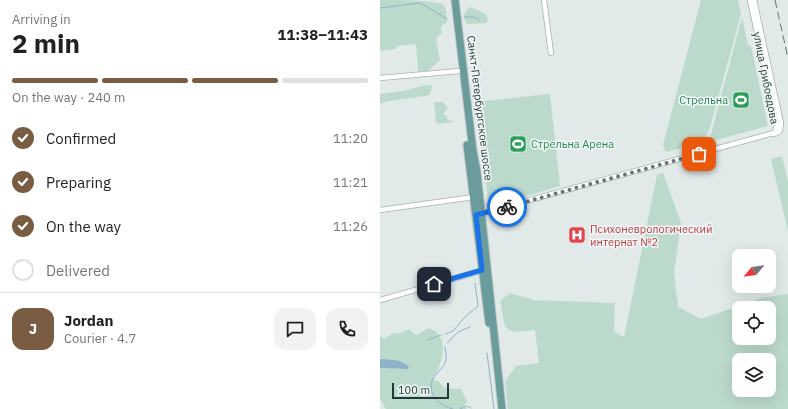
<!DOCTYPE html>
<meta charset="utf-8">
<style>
:root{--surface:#fff;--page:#f2f2f2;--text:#202124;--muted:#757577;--line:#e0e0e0;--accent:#795c41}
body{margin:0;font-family:"IBM Plex Sans",sans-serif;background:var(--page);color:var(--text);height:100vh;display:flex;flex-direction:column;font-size:15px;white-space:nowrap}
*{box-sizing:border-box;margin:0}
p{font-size:13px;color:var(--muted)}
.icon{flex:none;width:22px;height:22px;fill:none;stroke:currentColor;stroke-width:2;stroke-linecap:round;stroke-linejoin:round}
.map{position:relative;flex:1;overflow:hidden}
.drawer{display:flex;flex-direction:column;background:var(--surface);width:380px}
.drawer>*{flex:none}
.needle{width:26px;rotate:241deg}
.tools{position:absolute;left:352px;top:249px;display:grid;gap:8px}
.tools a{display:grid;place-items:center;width:44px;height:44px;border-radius:8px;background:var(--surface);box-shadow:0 4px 16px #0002;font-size:20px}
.scale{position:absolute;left:12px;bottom:10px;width:57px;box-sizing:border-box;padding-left:4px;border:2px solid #233939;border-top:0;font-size:11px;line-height:14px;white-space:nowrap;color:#233939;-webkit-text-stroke:3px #f1f7f6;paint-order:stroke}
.pin{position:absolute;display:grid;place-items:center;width:34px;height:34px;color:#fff;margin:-17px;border-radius:8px;box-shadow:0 2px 6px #0006}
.courier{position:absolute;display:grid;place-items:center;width:40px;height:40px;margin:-20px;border:3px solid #1a73e8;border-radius:50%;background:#fff;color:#222;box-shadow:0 1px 5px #0007}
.summary em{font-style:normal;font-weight:700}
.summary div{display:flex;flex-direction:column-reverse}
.summary{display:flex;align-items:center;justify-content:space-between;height:68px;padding:0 12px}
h1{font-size:26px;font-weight:700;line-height:30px}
.bar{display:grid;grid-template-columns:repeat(4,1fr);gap:6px 4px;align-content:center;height:48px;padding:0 12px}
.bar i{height:5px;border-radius:3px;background:var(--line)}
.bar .selected{background:var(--accent)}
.bar p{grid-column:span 4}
.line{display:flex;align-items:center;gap:10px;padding:0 12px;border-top:1px solid var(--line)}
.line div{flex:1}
.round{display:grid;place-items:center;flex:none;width:42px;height:42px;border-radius:12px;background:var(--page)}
ol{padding:0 12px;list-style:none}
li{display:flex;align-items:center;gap:12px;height:44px}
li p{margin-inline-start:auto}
li .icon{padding:4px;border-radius:50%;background:var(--accent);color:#fff;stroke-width:4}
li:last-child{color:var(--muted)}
li i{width:22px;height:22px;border:2px solid var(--line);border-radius:50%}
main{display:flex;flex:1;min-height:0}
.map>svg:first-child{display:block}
.green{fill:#bcdacc;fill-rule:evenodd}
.water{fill:#8eb2ca}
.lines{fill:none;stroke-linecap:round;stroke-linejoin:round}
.stream{stroke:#8eb2ca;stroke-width:1}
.minor-casing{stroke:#a4b1b1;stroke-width:6}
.primary-casing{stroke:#bdc4c4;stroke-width:9}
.minor{stroke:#fff;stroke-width:4.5}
.primary{stroke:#6a9c9c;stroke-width:7}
.rail{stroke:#5e7575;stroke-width:1;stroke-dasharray:8 4;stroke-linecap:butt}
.done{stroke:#677;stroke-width:4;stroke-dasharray:0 7.2}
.route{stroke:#1a73e8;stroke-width:5}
.labels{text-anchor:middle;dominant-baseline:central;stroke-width:3;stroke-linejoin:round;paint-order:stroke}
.street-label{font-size:11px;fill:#233939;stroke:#f1f7f6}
.leisure-label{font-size:11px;fill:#27864d;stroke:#f1f7f6;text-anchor:end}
.health-label{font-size:11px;fill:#be3a42;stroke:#f1f7f6;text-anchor:start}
</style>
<main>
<section class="drawer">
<div class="summary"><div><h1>2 min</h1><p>Arriving in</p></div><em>11:38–11:43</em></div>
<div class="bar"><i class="selected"></i><i class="selected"></i><i class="selected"></i><i></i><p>On the way · 240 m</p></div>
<ol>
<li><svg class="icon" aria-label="check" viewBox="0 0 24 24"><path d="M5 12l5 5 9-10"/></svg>Confirmed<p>11:20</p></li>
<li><svg class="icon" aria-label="check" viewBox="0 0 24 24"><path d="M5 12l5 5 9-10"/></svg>Preparing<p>11:21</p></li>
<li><svg class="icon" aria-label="check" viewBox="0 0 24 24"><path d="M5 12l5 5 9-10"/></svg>On the way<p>11:26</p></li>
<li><i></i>Delivered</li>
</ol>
<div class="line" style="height:72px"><b class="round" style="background:var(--accent);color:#fff">J</b><div><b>Jordan</b><p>Courier · 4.7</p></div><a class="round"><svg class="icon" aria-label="chat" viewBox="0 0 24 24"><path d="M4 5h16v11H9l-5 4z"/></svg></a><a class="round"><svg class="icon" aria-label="phone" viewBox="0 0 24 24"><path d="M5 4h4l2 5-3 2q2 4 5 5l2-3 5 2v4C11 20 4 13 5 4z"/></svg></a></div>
</section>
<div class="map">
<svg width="408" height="409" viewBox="0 0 408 409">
<rect width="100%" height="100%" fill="#e1eae9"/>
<g class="green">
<path d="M0,0C13,0 53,0 62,4C67,8 67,16 67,22L61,26L62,33L56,39L60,60L48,71H38L36,44L17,46L16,49L0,51Z"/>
<path d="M321,0H358L361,14L329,131L320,144L286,152L283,145Z"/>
<path d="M91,7L106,14L108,21L106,23L87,24C82,16 84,12 91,7Z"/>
<path d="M362,17L368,45L371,46L388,126L329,142Z"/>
<path d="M47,85H52L50,94L46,96L9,101L0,104V94L22,91Z"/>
<path d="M170,94L180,186L109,207L96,102Z"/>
<path d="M54,102H63L68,108L63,114L67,117L68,121L72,120L73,122L59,124L56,122Z"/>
<path d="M402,156L408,182V231L391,159Z"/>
<path d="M283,173L301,223L294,273L298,307L321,319L381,298L408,294V409H128L125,381L136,366L159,363L155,330L134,332L125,327L120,301L130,293L154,300L235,303L234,331L244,337L277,175ZM359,308H389V338H359ZM359,360H389V390H359Z"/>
<path d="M49,328C71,336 63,363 53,378L54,380L58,381L65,388L81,389L87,402L84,406L87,409H6L0,399V368L28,369L24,363L11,359H0V336L4,339L13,333L19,334L26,330H30L34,334L38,335L44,330Z"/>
</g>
<path class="water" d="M0,359C9,359 22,359 29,367L28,369L0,368Z"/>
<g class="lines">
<g class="stream">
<path d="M0,8L38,3L44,5L67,19"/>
<path d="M84,17H93L99,20"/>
<path d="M66,334L73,331L85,317L98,306L95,283"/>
<path d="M47,340L61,335"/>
<path d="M67,343L78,332L90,327"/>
<path d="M65,347C65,351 67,356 66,360C65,367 56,372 53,379C46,394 60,406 73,409"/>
<path d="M107,353L114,409"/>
<path d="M80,409L87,406L91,408"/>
</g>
<defs>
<g id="minor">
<path d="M164,0L171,53"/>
<path d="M370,0L397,126L394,134"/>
<path d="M374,0L401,123L400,131L395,134"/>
<path d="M0,78L79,71"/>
<path d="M0,210L94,197"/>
<path d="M99,214L397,132"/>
<path d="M0,300L104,270"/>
</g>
<g id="primary">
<path d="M75,0L93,151L97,172L122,409"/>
<path d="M87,145L109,323"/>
</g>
</defs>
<use href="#minor" class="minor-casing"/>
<use href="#primary" class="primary-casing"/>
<use href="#minor" class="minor"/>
<use href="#primary" class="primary"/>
<path class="rail" d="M395,0L408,58"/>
</g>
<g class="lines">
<path class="done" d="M127,207L319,154"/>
<path class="route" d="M54,284L102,270L96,215L127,207"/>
</g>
<defs>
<symbol id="stadium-square" viewBox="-11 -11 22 22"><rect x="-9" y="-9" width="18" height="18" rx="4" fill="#2e9e5b" stroke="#f1f7f6"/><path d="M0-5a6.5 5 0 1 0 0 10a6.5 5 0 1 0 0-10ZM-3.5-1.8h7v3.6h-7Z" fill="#fff"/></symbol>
<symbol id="hospital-square" viewBox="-11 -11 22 22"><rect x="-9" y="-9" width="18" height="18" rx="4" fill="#e0444e" stroke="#f1f7f6"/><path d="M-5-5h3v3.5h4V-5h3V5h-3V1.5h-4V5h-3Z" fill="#fff"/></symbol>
</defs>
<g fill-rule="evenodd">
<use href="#stadium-square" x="351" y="90" width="20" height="20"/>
<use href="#stadium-square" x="128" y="134" width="20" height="20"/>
<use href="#hospital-square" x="187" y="225" width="20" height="20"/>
</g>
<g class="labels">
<g class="street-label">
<text transform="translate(386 78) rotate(79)">улица Грибоедова</text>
<text transform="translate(100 108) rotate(83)">Санкт-Петербургское шоссе</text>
</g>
<g class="leisure-label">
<text x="348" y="100">Стрельна</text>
<text x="151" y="144" text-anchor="start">Стрельна Арена</text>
</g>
<g class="health-label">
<text x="210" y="229">Психоневрологический<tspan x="210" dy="13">интернат №2</tspan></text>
</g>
</g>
</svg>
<div class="tools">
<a><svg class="needle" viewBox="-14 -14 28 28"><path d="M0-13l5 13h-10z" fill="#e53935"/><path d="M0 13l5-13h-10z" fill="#757577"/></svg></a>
<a><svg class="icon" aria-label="locate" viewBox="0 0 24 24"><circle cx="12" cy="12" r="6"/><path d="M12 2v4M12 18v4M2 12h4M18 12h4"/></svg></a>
<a><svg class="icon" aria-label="layers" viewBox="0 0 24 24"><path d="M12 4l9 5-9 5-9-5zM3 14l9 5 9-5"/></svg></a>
</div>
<div class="scale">100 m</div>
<div class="pin" style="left:319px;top:154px;background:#ea580c"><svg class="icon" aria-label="bag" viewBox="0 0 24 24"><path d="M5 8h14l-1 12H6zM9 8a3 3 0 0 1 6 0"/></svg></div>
<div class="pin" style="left:54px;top:284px;background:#1f2937"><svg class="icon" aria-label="home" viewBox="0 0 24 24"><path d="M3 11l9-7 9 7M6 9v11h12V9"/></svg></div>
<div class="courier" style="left:127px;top:207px"><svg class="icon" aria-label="bike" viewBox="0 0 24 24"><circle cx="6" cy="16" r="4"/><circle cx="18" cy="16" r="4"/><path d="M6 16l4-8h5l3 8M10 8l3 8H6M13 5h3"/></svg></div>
</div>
</main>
